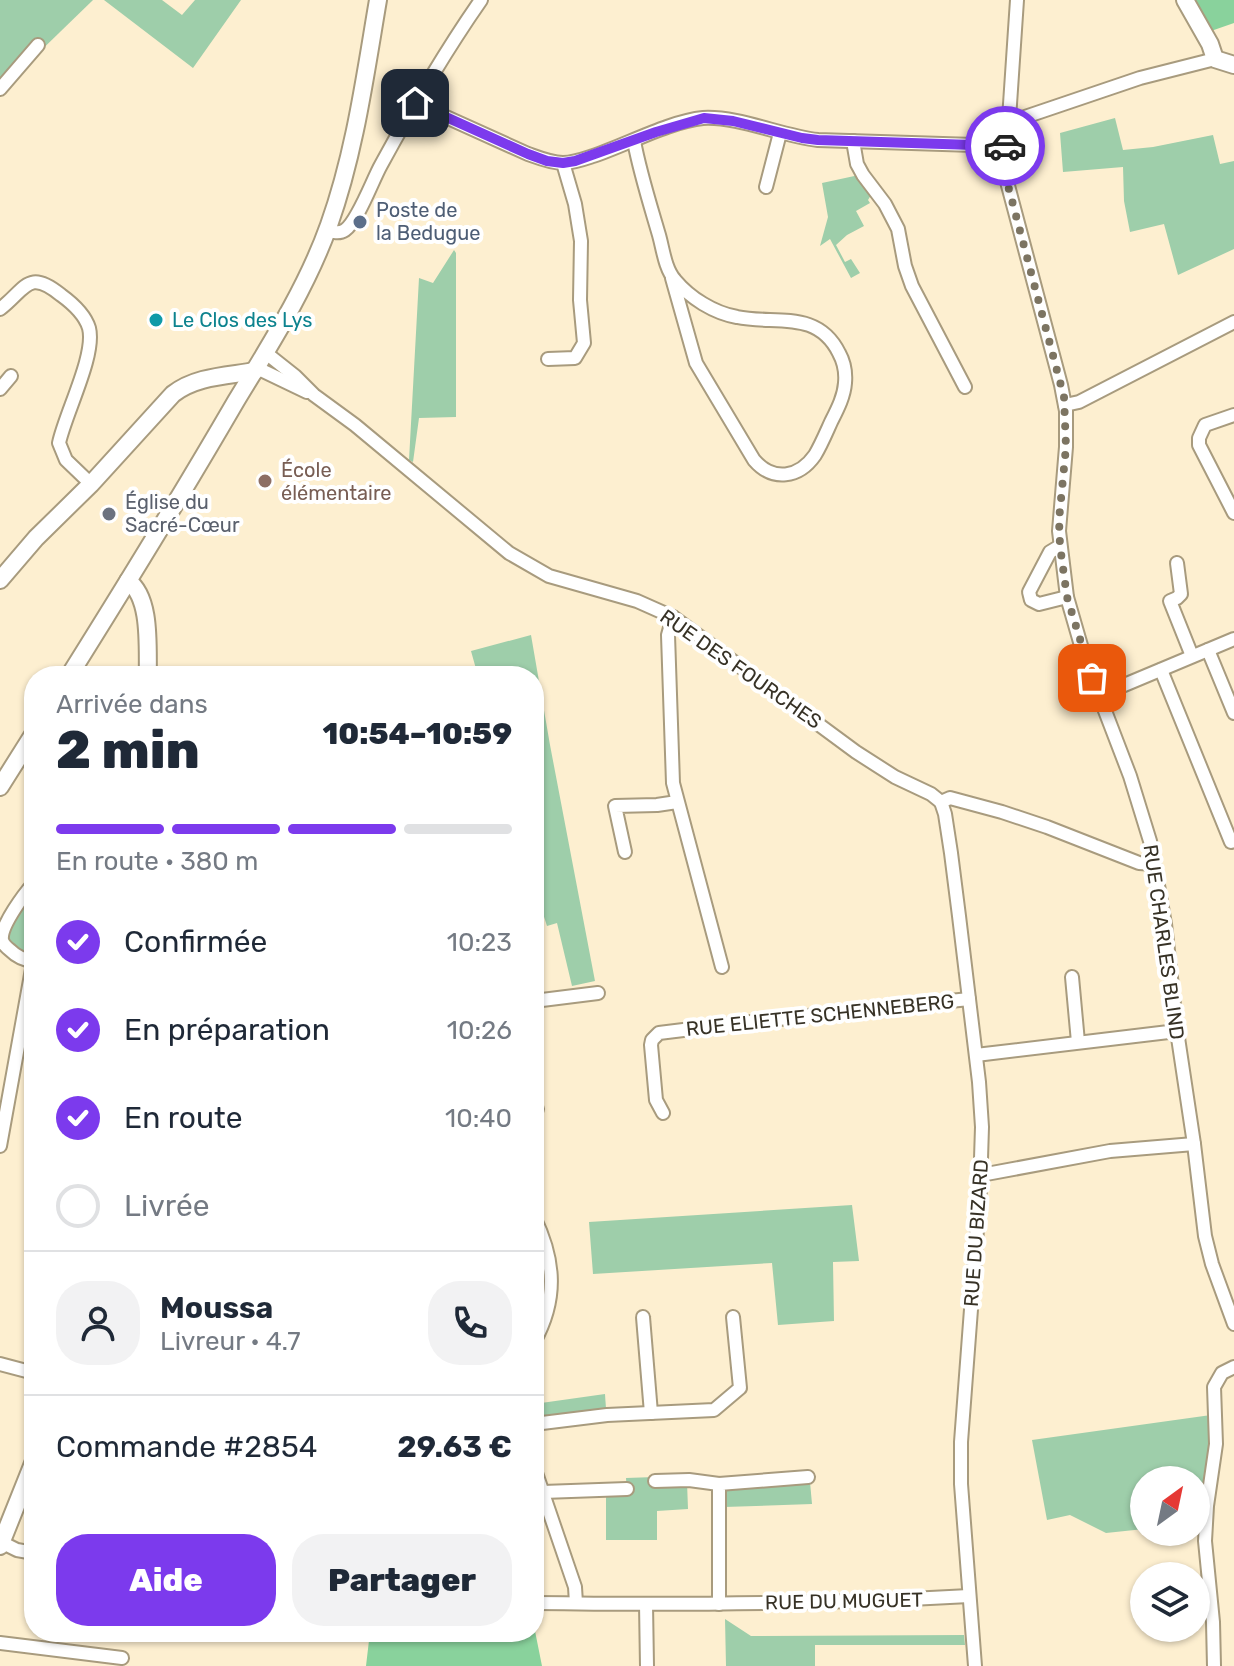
<!DOCTYPE html>
<html lang="fr">
<meta charset="utf-8">
<style>
:root{--surface:#fff;--page:#f2f2f3;--text:#1f2937;--muted:#747a83;--line:#e0e1e3;--accent:#7c3aed}
body{margin:0;font-family:Rubik,sans-serif;background:var(--page);color:var(--text);height:100vh;display:flex;flex-direction:column;font-size:30px;white-space:nowrap}
*{box-sizing:border-box;margin:0}
p{font-size:26px;color:var(--muted)}
.icon{flex:none;width:44px;height:44px;fill:none;stroke:currentColor;stroke-width:2;stroke-linecap:round;stroke-linejoin:round}
.map{position:relative;flex:1;overflow:hidden}
.sheet{position:absolute;left:24px;top:666px;width:520px;height:976px;display:flex;flex-direction:column;background:var(--surface);border-radius:32px;box-shadow:0 2px 6px #0004}
.sheet>*{flex:none}
.needle{width:52px;rotate:33deg}
.fabs{position:absolute;left:1130px;top:1466px;display:grid;gap:16px}
.fabs a{display:grid;place-items:center;width:80px;height:80px;border-radius:50%;background:var(--surface);box-shadow:0 2px 6px #0004;font-size:40px}
.pin{position:absolute;display:grid;place-items:center;width:68px;height:68px;color:#fff;margin:-34px;border-radius:16px;box-shadow:0 4px 12px #0006}
.courier{position:absolute;display:grid;place-items:center;width:80px;height:80px;margin:-40px;border:6px solid #7c3aed;border-radius:50%;background:#fff;color:#222;box-shadow:0 2px 10px #0007}
.head em{font-style:normal;font-weight:800}
.head div{display:flex;flex-direction:column-reverse}
.head{display:flex;align-items:center;justify-content:space-between;height:136px;padding:0 32px}
h1{font-size:52px;font-weight:800;line-height:60px}
.bar{display:grid;grid-template-columns:repeat(4,1fr);gap:12px 8px;align-content:center;height:96px;padding:0 32px}
.bar i{height:10px;border-radius:6px;background:var(--line)}
.bar .selected{background:var(--accent)}
.bar p{grid-column:span 4}
.line{display:flex;align-items:center;gap:20px;padding:0 32px;border-top:2px solid var(--line)}
.line div{flex:1}
.round{display:grid;place-items:center;flex:none;width:84px;height:84px;border-radius:32px;background:var(--page)}
ol{padding:0 32px;list-style:none}
li{display:flex;align-items:center;gap:24px;height:88px}
li p{margin-inline-start:auto}
li .icon{padding:8px;border-radius:50%;background:var(--accent);color:#fff;stroke-width:4}
li:last-child{color:var(--muted)}
li i{width:44px;height:44px;border:4px solid var(--line);border-radius:50%}
.button{display:flex;gap:16px;margin-top:auto;padding:16px 32px}
.button a{flex:1;height:92px;border-radius:32px;background:var(--accent);color:#fff;font-size:32px;font-weight:800;line-height:92px;text-align:center}
.button a+a{background:var(--page);color:var(--text)}
.map>svg:first-child{display:block}
.green{fill:#9eceaa}
.forest{fill:#89d29c}
.lines{fill:none;stroke-linecap:round;stroke-linejoin:round}
.street-casing{stroke:#a89b7e;stroke-width:16}
.secondary-casing{stroke:#a89b7e;stroke-width:20}
.street{stroke:#fff;stroke-width:12}
.secondary{stroke:#fff;stroke-width:16}
.done{stroke:#7c7462;stroke-width:8;stroke-dasharray:0 14.4}
.route{stroke:#7c3aed;stroke-width:10}
.service-dot{fill:#5c6f8a;stroke:#fff;stroke-width:3}
.culture-dot{fill:#0f9aa8;stroke:#fff;stroke-width:3}
.education-dot{fill:#8d6e63;stroke:#fff;stroke-width:3}
.worship-dot{fill:#6b7280;stroke:#fff;stroke-width:3}
.labels{text-anchor:middle;dominant-baseline:central;stroke-width:8;stroke-linejoin:round;paint-order:stroke}
.service-label{font-size:20px;fill:#4e5e75;stroke:#fff;text-anchor:start}
.culture-label{font-size:20px;fill:#0d838f;stroke:#fff;text-anchor:start}
.education-label{font-size:20px;fill:#785e54;stroke:#fff;text-anchor:start}
.worship-label{font-size:20px;fill:#5b616d;stroke:#fff;text-anchor:start}
.street-label{font-size:20px;fill:#373226;stroke:#fff}
</style>
<div class="map">
<svg width="1234" height="1666" viewBox="0 0 1234 1666">
<rect width="100%" height="100%" fill="#fdefd0"/>
<g class="green">
<path d="M0,0H93L26,65L0,82Z"/>
<path d="M104,0H162L182,15L195,0H241L193,68Z"/>
<path d="M1115,118L1123,150L1153,147L1213,135L1220,164L1234,161V249L1178,275L1164,224L1130,232L1124,201L1123,167L1063,172L1060,133Z"/>
<path d="M859,175L871,195L868,200L870,203L856,211L864,226L847,235L836,245L845,262L851,259L860,273L851,278L830,239L820,246L828,217L822,183Z"/>
<path d="M454,250L456,253V417L419,418L413,462L409,460L419,278L433,283Z"/>
<path d="M531,635L550,745L595,981L572,986L557,923L547,926L534,886V676H478L471,651Z"/>
<path d="M34,886V915L27,951L32,953L28,956L8,945L6,932Z"/>
<path d="M852,1205L859,1261L833,1262L834,1321L778,1325L772,1263L593,1274L589,1222Z"/>
<path d="M605,1394L606,1409L534,1417V1404Z"/>
<path d="M1211,1415L1213,1431L1203,1523L1196,1524V1480H1144V1529L1106,1533L1070,1515L1047,1520L1032,1440Z"/>
<path d="M655,1477L687,1482L688,1509L657,1511V1540H606V1494L627,1493L626,1478Z"/>
<path d="M810,1482L812,1504L724,1507L727,1489Z"/>
<path d="M725,1619L751,1636L964,1635L965,1645H815V1666H726Z"/>
</g>
<g class="forest">
<path d="M1191,0H1234V23L1211,31Z"/>
<path d="M534,1626L542,1666H366L370,1632H534Z"/>
</g>
<g class="lines">
<defs>
<g id="street">
<path d="M1017,0L1009,119L1004,157L1006,178L1061,385L1066,411V447L1059,531L1067,597L1084,656L1130,776L1150,841L1165,924L1177,1031L1194,1144L1205,1236L1212,1264L1234,1324"/>
<path d="M0,89L38,45"/>
<path d="M415,103L528,154C539,158 551,163 563,163C573,163 584,159 593,156C626,145 671,121 703,118C739,116 781,136 818,140L1005,146"/>
<path d="M1009,119H1019L1140,78L1215,59"/>
<path d="M634,141C640,173 650,204 659,235C663,249 665,269 675,280C690,298 714,313 737,317C775,325 817,309 839,353C844,362 846,372 845,383C844,397 837,410 831,422C826,433 821,445 815,455C799,478 773,482 754,460L696,363L672,278"/>
<path d="M853,141L857,164L863,175L885,204L898,229L905,266L912,286L965,387"/>
<path d="M766,187L780,133"/>
<path d="M327,230C333,232 339,234 345,230C358,221 373,179 381,165C412,108 444,53 481,0"/>
<path d="M0,309C26,289 28,268 61,295C72,303 85,315 89,328C96,355 65,414 59,443L66,460L91,484"/>
<path d="M266,353L295,376L314,395L355,425L509,553L549,576L637,601L673,617L856,752L895,777L931,794L941,802L950,798L1002,812L1047,827L1139,863L1154,864"/>
<path d="M548,359L575,358L584,343L580,300L581,241L575,204L563,163"/>
<path d="M257,368L307,392"/>
<path d="M0,389L11,376"/>
<path d="M1065,405L1079,402L1234,322"/>
<path d="M1234,415L1205,425L1199,438V445L1234,513"/>
<path d="M1060,546L1050,552L1029,592L1031,600L1039,604L1067,597"/>
<path d="M1177,563L1181,594L1177,598L1170,601L1192,656"/>
<path d="M673,617L668,635L673,783L722,967"/>
<path d="M1208,650L1234,713"/>
<path d="M1161,670L1231,842"/>
<path d="M1098,696L1234,639"/>
<path d="M941,802L945,814L951,853L959,916L979,1082L982,1127L980,1190L961,1442V1484L975,1666"/>
<path d="M625,852L615,806L657,805L677,802"/>
<path d="M33,961C24,960 17,957 10,950C6,947 3,944 2,940C0,926 25,893 34,883"/>
<path d="M1072,977L1078,1042"/>
<path d="M534,1001L598,993"/>
<path d="M976,1055L1177,1031"/>
<path d="M534,1103L537,1109L534,1117"/>
<path d="M663,1113L656,1100L651,1045L652,1040L659,1033L732,1024L969,999"/>
<path d="M0,1146L34,958"/>
<path d="M981,1175L1110,1151L1194,1144"/>
<path d="M534,1217C555,1260 558,1299 534,1342"/>
<path d="M643,1317L651,1413"/>
<path d="M0,1364L34,1373"/>
<path d="M534,1424L607,1415L714,1410L740,1388L733,1317"/>
<path d="M534,1467L575,1587L576,1603"/>
<path d="M655,1481L689,1480L719,1484"/>
<path d="M543,1492L627,1489"/>
<path d="M1,1542L17,1550L34,1553"/>
<path d="M534,1603C679,1605 824,1604 969,1596"/>
<path d="M646,1604L647,1666"/>
<path d="M719,1604V1484L808,1477"/>
<path d="M0,1643L122,1658"/>
<path d="M1214,1666L1213,1622L1205,1541L1207,1506L1216,1444L1214,1387L1222,1373L1234,1367"/>
</g>
<g id="secondary">
<path d="M1185,0L1210,44L1215,59L1234,65"/>
<path d="M0,580L36,538L91,484L173,394C196,376 227,376 255,371"/>
<path d="M128,581C152,598 147,649 148,676"/>
<path d="M69,676C126,585 182,494 236,401C270,345 307,287 329,225C355,152 365,76 378,0"/>
<path d="M0,787L34,733"/>
<path d="M0,1546L34,1461"/>
</g>
</defs>
<use href="#street" class="street-casing"/>
<use href="#secondary" class="secondary-casing"/>
<use href="#street" class="street"/>
<use href="#secondary" class="secondary"/>
</g>
<g class="lines">
<path class="done" d="M1005,146L1004,157L1006,178L1064,397L1066,447L1059,520L1060,546L1067,597L1092,678"/>
<path class="route" d="M415,103L528,154L547,161L563,163L575,161L656,132L704,118L733,121L802,138L818,140L1005,146"/>
</g>
<circle class="service-dot" cx="360" cy="222" r="8"/>
<circle class="culture-dot" cx="156" cy="320" r="8"/>
<circle class="education-dot" cx="265" cy="481" r="8"/>
<circle class="worship-dot" cx="109" cy="514" r="8"/>
<g class="labels">
<g class="service-label">
<text x="376" y="210">Poste de<tspan x="376" dy="23">la Bedugue</tspan></text>
</g>
<g class="culture-label">
<text x="172" y="320">Le Clos des Lys</text>
</g>
<g class="education-label">
<text x="281" y="470">École<tspan x="281" dy="23">élémentaire</tspan></text>
</g>
<g class="worship-label">
<text x="125" y="502">Église du<tspan x="125" dy="23">Sacré-Cœur</tspan></text>
</g>
<g class="street-label">
<text transform="translate(741 669) rotate(35)">RUE DES FOURCHES</text>
<text transform="translate(1164 942) rotate(82)">RUE CHARLES BLIND</text>
<text transform="translate(820 1015) rotate(-6)">RUE ELIETTE SCHENNEBERG</text>
<text transform="translate(976 1233) rotate(-86)">RUE DU BIZARD</text>
<text transform="translate(844 1601) rotate(-1)">RUE DU MUGUET</text>
</g>
</g>
</svg>
<div class="fabs">
<a><svg class="needle" viewBox="-14 -14 28 28"><path d="M0-13l5 13h-10z" fill="#e53935"/><path d="M0 13l5-13h-10z" fill="#747a83"/></svg></a>
<a><svg class="icon" aria-label="layers" viewBox="0 0 24 24"><path d="M12 4l9 5-9 5-9-5zM3 14l9 5 9-5"/></svg></a>
</div>
<div class="pin" style="left:1092px;top:678px;background:#ea580c"><svg class="icon" aria-label="bag" viewBox="0 0 24 24"><path d="M5 8h14l-1 12H6zM9 8a3 3 0 0 1 6 0"/></svg></div>
<div class="pin" style="left:415px;top:103px;background:#1f2937"><svg class="icon" aria-label="home" viewBox="0 0 24 24"><path d="M3 11l9-7 9 7M6 9v11h12V9"/></svg></div>
<div class="courier" style="left:1005px;top:146px"><svg class="icon" aria-label="car" viewBox="0 0 24 24"><path d="M5 17H2v-5l4-1 3-4h7l3 4 3 1v5h-3M9 17h6M6 11h13"/><circle cx="7" cy="17" r="2"/><circle cx="17" cy="17" r="2"/></svg></div>
<section class="sheet">
<div class="head"><div><h1>2 min</h1><p>Arrivée dans</p></div><em>10:54–10:59</em></div>
<div class="bar"><i class="selected"></i><i class="selected"></i><i class="selected"></i><i></i><p>En route · 380 m</p></div>
<ol>
<li><svg class="icon" aria-label="check" viewBox="0 0 24 24"><path d="M5 12l5 5 9-10"/></svg>Confirmée<p>10:23</p></li>
<li><svg class="icon" aria-label="check" viewBox="0 0 24 24"><path d="M5 12l5 5 9-10"/></svg>En préparation<p>10:26</p></li>
<li><svg class="icon" aria-label="check" viewBox="0 0 24 24"><path d="M5 12l5 5 9-10"/></svg>En route<p>10:40</p></li>
<li><i></i>Livrée</li>
</ol>
<div class="line" style="height:144px"><a class="round"><svg class="icon" aria-label="person" viewBox="0 0 24 24"><circle cx="12" cy="8" r="4"/><path d="M4 21q1-7 8-7t8 7"/></svg></a><div><b>Moussa</b><p>Livreur · 4.7</p></div><a class="round"><svg class="icon" aria-label="phone" viewBox="0 0 24 24"><path d="M5 4h4l2 5-3 2q2 4 5 5l2-3 5 2v4C11 20 4 13 5 4z"/></svg></a></div>
<div class="line" style="height:104px"><div>Commande #2854</div><b>29.63 €</b></div>
<div class="button"><a>Aide</a><a>Partager</a></div>
</section>
</div>
